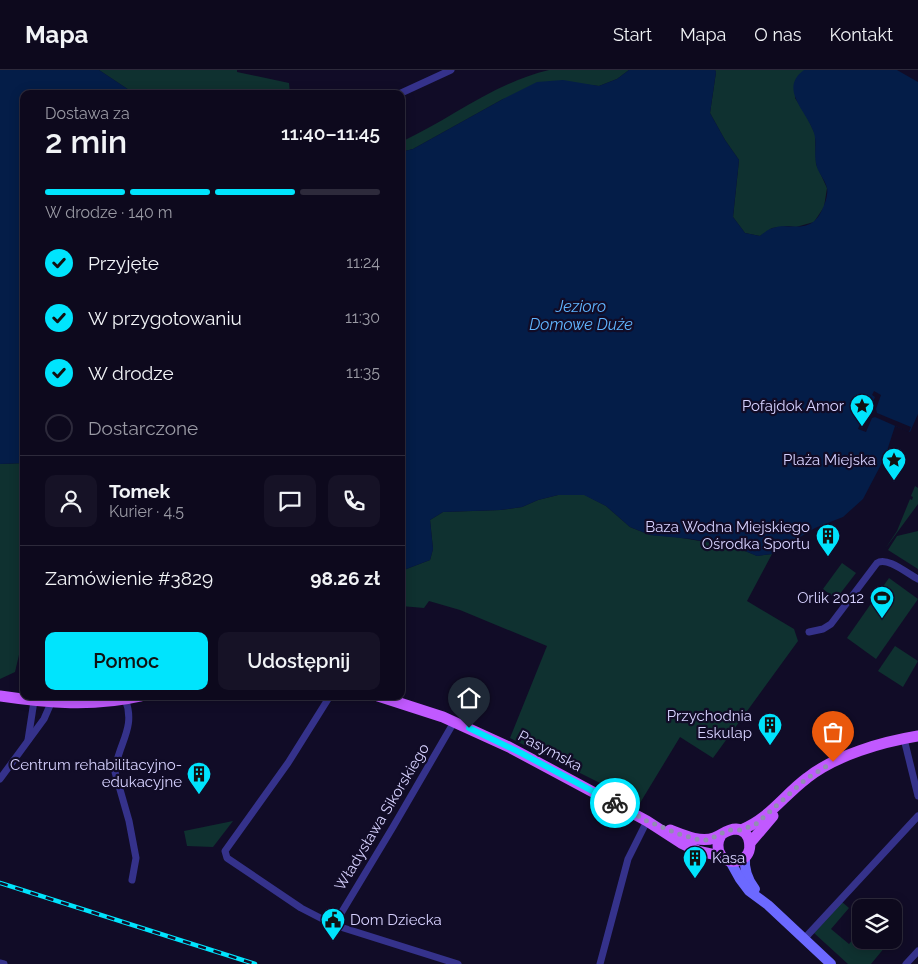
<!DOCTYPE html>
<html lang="pl">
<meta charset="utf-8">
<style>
:root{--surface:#0d091d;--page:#161226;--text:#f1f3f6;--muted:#9a9aa4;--line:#2d2a3b;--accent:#00e4fd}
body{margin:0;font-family:Raleway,sans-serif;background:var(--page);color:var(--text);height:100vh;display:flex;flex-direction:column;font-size:19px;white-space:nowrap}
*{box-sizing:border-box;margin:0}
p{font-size:16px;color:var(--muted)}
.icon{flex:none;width:28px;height:28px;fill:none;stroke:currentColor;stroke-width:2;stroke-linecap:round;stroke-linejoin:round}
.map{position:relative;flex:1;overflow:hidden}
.side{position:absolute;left:20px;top:20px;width:385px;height:610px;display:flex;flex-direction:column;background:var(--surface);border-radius:10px;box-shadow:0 2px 12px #0003,0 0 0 1px var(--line)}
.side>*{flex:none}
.controls{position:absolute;left:852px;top:829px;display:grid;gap:10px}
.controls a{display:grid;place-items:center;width:50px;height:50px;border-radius:10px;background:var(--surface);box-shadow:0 2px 12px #0003,0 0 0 1px var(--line);font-size:25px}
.pin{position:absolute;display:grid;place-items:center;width:42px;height:42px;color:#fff;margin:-51px -21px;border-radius:50% 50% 50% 0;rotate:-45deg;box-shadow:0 0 5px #0007}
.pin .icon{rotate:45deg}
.courier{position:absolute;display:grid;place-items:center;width:50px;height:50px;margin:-25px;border:4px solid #00e4fd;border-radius:50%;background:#fff;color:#222;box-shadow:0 1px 6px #0007}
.overview em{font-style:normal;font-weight:600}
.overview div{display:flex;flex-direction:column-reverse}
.overview{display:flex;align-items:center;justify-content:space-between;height:85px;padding:0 25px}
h1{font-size:32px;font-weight:600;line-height:38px}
.bar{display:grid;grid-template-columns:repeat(4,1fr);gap:8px 5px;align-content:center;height:60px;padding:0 25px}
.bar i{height:6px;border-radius:4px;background:var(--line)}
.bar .selected{background:var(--accent)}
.bar p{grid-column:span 4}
.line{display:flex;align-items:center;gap:12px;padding:0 25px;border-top:1px solid var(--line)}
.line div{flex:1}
.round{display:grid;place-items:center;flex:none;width:52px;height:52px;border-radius:10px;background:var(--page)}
ol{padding:0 25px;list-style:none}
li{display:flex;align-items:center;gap:15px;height:55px}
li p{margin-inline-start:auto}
li .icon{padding:5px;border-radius:50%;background:var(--accent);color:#111;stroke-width:4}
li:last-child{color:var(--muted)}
li i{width:28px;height:28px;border:2px solid var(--line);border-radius:50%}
.action{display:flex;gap:10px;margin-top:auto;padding:10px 25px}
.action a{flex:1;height:58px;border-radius:10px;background:var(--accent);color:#111;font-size:20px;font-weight:600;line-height:58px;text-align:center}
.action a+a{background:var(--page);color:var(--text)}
header{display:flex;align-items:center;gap:30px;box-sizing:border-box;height:70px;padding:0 25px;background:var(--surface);border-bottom:1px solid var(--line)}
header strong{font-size:24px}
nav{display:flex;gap:28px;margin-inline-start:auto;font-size:18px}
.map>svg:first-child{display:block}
.green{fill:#0f3130}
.water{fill:#041d48}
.pier{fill:#110c27}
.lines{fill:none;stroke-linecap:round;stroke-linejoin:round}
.street{stroke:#35328b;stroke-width:7}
.secondary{stroke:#6c69ff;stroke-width:10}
.primary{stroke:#c159ff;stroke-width:11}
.rail-casing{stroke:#00e4fd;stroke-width:4.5}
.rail{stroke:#110c27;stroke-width:2.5;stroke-dasharray:8;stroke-linecap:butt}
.done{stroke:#928db3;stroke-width:5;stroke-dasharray:0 9}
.route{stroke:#00e4fd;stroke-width:6}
.labels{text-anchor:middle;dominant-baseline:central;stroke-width:4.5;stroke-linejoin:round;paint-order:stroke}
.poi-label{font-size:15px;fill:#d7d2ff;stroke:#110c27;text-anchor:end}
.street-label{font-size:15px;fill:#d7d2ff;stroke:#110c27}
.water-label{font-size:16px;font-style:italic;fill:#60b5ff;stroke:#110c27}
</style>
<header>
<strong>Mapa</strong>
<nav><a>Start</a><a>Mapa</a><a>O nas</a><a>Kontakt</a></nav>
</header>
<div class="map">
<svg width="918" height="894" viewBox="0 0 918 894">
<rect width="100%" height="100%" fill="#110c27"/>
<g class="green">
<path d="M99,0H237V2L289,13L290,24H135Z"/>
<path d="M549,0H629L617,9L599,16L581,14L503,29L413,79L401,82V72C451,49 494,13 549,0Z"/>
<path d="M715,0H806L795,28L806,45L815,64L816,94L827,118L824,137L814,152L796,157L788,156L772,158L760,166L745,163L733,147L739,90L725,70L710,43L716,2Z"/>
<path d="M24,393V572H22L15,602L0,609V394Z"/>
<path d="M915,416L918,418V434L885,479L897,461L910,429L912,430L913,427L911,426Z"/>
<path d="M558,425H585L606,436L630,457L650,465L676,467L736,477L757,486L772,484L747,531L794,559L798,571L713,688L680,667L640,733L510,668L547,576L460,540L429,531L424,538L401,536V501L430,490L433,479L430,450L443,442L500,440L522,437L538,430Z"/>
<path d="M918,461V499L888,480L897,466Z"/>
<path d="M842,493L856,503L836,529L823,519Z"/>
<path d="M889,508L918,529L876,589L847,568Z"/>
<path d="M895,576L918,591L903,617L878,601Z"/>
<path d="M233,751L213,777L187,776L184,761Z"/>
<path d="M842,832L849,838L831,859L849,874L861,861V870H876L885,877L871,894H848L814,863Z"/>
</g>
<g class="water">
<path d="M0,0H99L135,24H24V393L0,394Z"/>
<path d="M629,0H715L716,2L710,43L725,70L739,90L733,147L745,163L760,166C764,163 768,159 773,158C786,153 801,161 813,152C821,147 829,126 827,118C825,109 817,102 816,93C814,83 817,72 814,63C807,41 778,19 804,0H897L918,12V344L910,362L895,356L885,387L863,429L843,447L815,458L772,484L757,486L736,477L691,469L650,465L630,457L606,436L584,425H558L538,430L522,437L500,440L443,442L430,450L433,479L430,490L401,501V82L413,79L503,29L537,12L563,10L599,16L617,9Z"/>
</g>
<path class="pier" d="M874,321L881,325L876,339L877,343L911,357L909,362L875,347L872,348L866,362L858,359L860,354L864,355L867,347L865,342L867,339L871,336L875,327L872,325Z"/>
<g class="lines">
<g class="street">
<path d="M399,24L451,0"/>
<path d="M809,562L823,559L831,554L877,493C887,486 908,504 918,509"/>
<path d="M330,626L288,693L225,781L227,788L301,838L334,855L458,894"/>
<path d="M125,629C137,658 117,675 115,702L129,751L136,788L132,810"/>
<path d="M904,669L918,726"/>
<path d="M28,670L34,631"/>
<path d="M0,709L44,649L51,633"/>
<path d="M334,855L393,757L454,652"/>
<path d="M804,869L918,746"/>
<path d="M0,893L4,894"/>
<path d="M600,894L628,789L647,751"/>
<path d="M906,894L918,881"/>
</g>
<g class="secondary">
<path d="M745,787C744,799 747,809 755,819"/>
<path d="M730,791L740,809L749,821L768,835L831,894"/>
</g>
<g class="primary">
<path d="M0,626C47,633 94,637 141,626"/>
<path d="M378,626L443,647L509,677L647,751L681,773L698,781L721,786"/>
<path d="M670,760C683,765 700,773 714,768C722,765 727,759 736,759C752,760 755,785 740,790C722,796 713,779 721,765"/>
<path d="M741,760C770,748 783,726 807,708C836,685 882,672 918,666"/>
<path d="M750,773L773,746"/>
</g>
<defs>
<path id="rail" d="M0,813L255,894"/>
</defs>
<use href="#rail" class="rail-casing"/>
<use href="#rail" class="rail"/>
</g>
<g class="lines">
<path class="done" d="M615,733L647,751L679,764L700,770H708L728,760H741L756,754L806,709L833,692"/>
<path class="route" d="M469,658L521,683L615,733"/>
</g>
<defs>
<symbol id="sight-pin" viewBox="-11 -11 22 30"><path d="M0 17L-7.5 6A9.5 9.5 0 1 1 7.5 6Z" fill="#00e4fd" stroke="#110c27"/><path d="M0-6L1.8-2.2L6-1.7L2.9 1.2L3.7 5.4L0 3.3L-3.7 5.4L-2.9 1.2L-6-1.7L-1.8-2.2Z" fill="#111"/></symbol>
<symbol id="building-pin" viewBox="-11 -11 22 30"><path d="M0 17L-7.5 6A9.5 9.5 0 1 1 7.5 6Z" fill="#00e4fd" stroke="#110c27"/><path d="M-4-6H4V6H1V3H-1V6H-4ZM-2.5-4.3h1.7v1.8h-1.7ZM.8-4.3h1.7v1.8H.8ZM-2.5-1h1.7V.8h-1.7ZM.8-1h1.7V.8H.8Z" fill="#111"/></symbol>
<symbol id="stadium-pin" viewBox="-11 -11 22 30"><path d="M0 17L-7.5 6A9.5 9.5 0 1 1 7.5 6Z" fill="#00e4fd" stroke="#110c27"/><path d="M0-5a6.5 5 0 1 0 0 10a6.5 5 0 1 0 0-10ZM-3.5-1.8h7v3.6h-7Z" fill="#111"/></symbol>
<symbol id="civic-pin" viewBox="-11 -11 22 30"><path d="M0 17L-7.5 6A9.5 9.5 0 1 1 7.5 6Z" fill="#00e4fd" stroke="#110c27"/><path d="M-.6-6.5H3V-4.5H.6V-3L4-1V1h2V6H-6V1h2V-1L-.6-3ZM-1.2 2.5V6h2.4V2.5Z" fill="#111"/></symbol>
</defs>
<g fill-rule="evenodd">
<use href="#sight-pin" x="848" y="322" width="28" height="38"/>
<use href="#sight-pin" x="880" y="376" width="28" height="38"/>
<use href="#building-pin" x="814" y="452" width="28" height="38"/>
<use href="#stadium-pin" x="868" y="514" width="28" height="38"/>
<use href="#building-pin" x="756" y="641" width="28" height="38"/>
<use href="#building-pin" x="185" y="690" width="28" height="38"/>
<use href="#building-pin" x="681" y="774" width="28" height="38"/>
<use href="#civic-pin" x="319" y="836" width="28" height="38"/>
</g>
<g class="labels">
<g class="poi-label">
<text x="844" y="336">Pofajdok Amor</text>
<text x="876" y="390">Plaża Miejska</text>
<text x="810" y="457">Baza Wodna Miejskiego<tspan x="810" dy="17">Ośrodka Sportu</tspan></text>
<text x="864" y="528">Orlik 2012</text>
<text x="752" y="646">Przychodnia<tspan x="752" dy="17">Eskulap</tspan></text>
<text x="182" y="695">Centrum rehabilitacyjno-<tspan x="182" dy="17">edukacyjne</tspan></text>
<text x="712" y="788" text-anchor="start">Kasa</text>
<text x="350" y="850" text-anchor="start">Dom Dziecka</text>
</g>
<g class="street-label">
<text transform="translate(550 681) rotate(28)">Pasymska</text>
<text transform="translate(382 747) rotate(-59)">Władysława Sikorskiego</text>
</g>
<g class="water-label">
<text x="581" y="236">Jezioro<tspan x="581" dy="18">Domowe Duże</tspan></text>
</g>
</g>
</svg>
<div class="controls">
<a><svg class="icon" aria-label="layers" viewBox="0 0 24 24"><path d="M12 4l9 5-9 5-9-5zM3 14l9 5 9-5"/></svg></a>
</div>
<div class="pin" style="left:833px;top:692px;background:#ea580c"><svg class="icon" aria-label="bag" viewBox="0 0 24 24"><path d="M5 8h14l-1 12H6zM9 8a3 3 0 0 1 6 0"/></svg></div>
<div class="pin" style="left:469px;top:658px;background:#1f2937"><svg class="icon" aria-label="home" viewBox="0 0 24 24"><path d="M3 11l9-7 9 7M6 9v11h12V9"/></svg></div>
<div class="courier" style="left:615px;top:733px"><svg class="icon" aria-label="bike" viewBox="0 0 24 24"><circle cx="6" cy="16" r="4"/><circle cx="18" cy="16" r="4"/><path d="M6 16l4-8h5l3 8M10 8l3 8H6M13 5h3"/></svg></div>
<section class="side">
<div class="overview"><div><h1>2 min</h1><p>Dostawa za</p></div><em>11:40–11:45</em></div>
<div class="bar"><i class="selected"></i><i class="selected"></i><i class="selected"></i><i></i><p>W drodze · 140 m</p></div>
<ol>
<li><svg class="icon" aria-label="check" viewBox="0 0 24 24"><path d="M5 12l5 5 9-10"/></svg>Przyjęte<p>11:24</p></li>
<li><svg class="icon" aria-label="check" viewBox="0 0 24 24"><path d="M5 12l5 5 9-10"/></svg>W przygotowaniu<p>11:30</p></li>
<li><svg class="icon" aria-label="check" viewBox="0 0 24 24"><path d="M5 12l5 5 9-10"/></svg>W drodze<p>11:35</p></li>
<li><i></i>Dostarczone</li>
</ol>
<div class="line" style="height:90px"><a class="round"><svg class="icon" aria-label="person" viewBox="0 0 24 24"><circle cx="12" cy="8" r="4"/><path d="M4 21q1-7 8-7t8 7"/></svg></a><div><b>Tomek</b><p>Kurier · 4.5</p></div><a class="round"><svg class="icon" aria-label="chat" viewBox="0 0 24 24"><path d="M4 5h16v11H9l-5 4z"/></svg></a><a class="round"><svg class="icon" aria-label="phone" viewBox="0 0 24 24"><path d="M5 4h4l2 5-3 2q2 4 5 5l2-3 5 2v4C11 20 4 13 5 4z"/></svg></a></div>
<div class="line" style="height:65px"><div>Zamówienie #3829</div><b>98.26 zł</b></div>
<div class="action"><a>Pomoc</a><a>Udostępnij</a></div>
</section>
</div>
